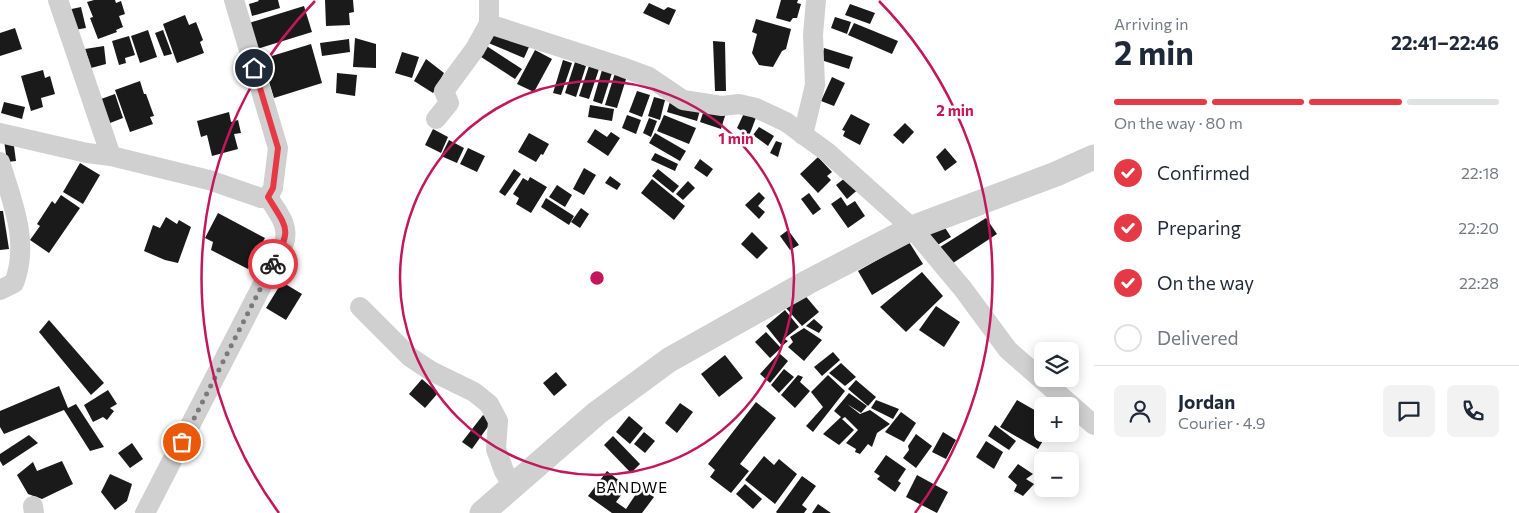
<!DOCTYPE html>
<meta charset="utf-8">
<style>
:root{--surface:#fff;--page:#f2f2f3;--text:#1f2937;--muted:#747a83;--line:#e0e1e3;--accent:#e63946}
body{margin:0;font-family:Commissioner,sans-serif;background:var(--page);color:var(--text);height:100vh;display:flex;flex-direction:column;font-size:19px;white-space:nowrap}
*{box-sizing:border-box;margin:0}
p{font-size:16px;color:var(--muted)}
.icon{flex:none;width:28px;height:28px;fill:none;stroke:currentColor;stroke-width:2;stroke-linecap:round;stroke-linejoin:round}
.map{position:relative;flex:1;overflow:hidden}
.drawer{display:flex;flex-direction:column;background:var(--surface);width:425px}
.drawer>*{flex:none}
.buttons{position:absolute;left:1034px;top:342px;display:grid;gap:10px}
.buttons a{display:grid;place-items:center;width:45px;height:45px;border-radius:8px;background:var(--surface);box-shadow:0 2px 12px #0003;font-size:25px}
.pin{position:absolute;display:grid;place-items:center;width:42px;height:42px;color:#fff;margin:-21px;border:2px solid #fff;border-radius:50%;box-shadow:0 1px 5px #0007}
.courier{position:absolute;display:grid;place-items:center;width:50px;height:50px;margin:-25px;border:4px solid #e63946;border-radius:50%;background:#fff;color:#222;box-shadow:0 1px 6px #0007}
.summary em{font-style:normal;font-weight:700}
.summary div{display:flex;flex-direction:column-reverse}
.summary{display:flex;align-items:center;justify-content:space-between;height:85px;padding:0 20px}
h1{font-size:32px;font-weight:700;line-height:38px}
.bar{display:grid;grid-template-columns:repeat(4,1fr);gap:8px 5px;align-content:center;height:60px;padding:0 20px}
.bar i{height:6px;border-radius:4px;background:var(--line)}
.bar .active{background:var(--accent)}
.bar p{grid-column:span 4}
.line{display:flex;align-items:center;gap:12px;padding:0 20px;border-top:1px solid var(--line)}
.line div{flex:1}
.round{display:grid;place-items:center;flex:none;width:52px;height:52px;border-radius:8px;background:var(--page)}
ol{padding:0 20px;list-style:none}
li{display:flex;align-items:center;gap:15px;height:55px}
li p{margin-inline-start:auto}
li .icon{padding:5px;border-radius:50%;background:var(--accent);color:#fff;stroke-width:4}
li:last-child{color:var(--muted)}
li i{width:28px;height:28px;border:2px solid var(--line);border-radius:50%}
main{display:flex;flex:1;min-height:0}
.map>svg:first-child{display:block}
.building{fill:#1a1a1a}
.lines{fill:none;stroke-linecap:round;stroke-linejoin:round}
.minor{stroke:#d0d0d0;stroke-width:20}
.tertiary{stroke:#d0d0d0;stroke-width:25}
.done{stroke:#7a7a7a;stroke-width:5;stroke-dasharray:0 9}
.route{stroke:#e63946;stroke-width:6}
.ring{fill:none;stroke:#c2185b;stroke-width:2.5}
.labels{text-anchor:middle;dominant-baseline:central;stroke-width:5;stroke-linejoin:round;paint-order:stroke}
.quarter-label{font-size:15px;letter-spacing:1px;fill:#000;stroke:#fff}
.centre{fill:#c2185b;stroke:#fff;stroke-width:2.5}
.ring-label{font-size:15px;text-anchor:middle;font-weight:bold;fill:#c2185b;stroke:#fff;stroke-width:5;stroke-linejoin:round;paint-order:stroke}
</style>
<main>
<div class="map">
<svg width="1094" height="513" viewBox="0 0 1094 513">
<rect width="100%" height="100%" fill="#fff"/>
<g class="building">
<path d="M94,0H115L116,3L121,1L125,14L119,16L123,27L116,30L117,32L98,39L90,18L93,17L87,2Z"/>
<path d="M258,0H278L280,8L252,16L249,4L259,1Z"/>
<path d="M325,0H353L354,12L349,13L350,25L326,26Z"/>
<path d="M781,0H798L797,3L801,4L797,18H793L790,22L776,18Z"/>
<path d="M649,3L664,10L668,7L676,10L669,25L643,13Z"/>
<path d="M850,4L875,13L870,24L845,15Z"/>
<path d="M304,6L312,32L257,49L249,23Z"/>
<path d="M81,7L86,28L74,30L67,10Z"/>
<path d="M185,15L189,25L196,22L203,40L200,42L204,53L177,63L163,24Z"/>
<path d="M835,17L851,22L847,34L831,28Z"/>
<path d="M756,19L791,29L786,49L782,51L773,67L759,65L752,53L757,34L752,32Z"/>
<path d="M854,23L898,41L892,54L848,35Z"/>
<path d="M15,28L22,49L0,56V33Z"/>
<path d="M148,30L157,57L140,63L131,36Z"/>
<path d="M163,30L172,54L164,56L155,33Z"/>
<path d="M491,30L529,47L524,58L486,42Z"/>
<path d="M129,36L135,55L125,58L126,63L119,65L112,41Z"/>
<path d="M355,38L376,44V68L353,67Z"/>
<path d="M349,39L350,52L322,56L320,43Z"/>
<path d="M713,41L725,42L726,91H715Z"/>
<path d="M482,43L522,69L515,79L475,53Z"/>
<path d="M311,44L322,83L274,98L262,59Z"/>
<path d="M104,46L106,64L91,68L85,49Z"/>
<path d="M824,48L853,57L849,69L821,60Z"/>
<path d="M535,50L552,59L534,92L517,84Z"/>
<path d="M402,52L419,57L412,78L395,73Z"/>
<path d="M426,59L444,73L433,93L414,81Z"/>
<path d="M563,60L572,63L561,95L553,93Z"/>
<path d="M575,62L586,66L576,97L565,93Z"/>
<path d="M589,66L599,69L589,99L579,96Z"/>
<path d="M43,70L45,78L50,76L55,94L41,98L43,107L31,111L21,76Z"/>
<path d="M602,70L612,73L602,104L593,101Z"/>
<path d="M337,73L357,75L355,96L336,93Z"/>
<path d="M615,73L627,76L617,108L605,105Z"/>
<path d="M832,77L845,83L834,106L821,101Z"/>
<path d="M140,81L144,94H146L154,116L150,117L153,124L130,132L115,90Z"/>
<path d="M637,91L650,95L642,117L629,112Z"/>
<path d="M115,94L123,118L110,123L101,99Z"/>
<path d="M654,97L665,100L660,120L648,116Z"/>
<path d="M671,98L701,107L697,121L667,112Z"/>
<path d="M4,102L25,107L22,119L1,113Z"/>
<path d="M729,103L721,129L700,122L706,104Z"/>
<path d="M590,105L614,109L612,121L588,117Z"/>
<path d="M745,111L757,115L749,136L737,128Z"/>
<path d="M229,112L231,122L238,120L241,133L234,134L238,149L212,156L207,135L201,137L197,121Z"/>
<path d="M851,114L870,124L860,145L843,136L845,131L842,130Z"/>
<path d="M627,115L641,120L636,134L622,128Z"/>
<path d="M664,115L696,128L689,144L657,131Z"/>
<path d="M649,118L657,121L651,137L643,133Z"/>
<path d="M905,123L914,132L903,144L893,135Z"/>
<path d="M759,127L774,136L768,146L753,135Z"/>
<path d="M433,129L448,137L441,153L425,145Z"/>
<path d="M595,129L607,137L611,132L620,138L608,156L587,142Z"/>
<path d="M529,133L549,144L543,155L541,154L536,162L518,152Z"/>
<path d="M655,133L686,151L680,161L649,143Z"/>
<path d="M13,139L16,161L7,162L4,140Z"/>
<path d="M449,140L464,148L457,163L441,156Z"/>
<path d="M776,141L782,143L778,157L770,153Z"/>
<path d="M468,148L485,156L477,172L460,164Z"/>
<path d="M945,148L957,162L945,171L936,157Z"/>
<path d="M655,153L678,164L675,171L651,160Z"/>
<path d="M818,157L832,172L827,176L831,180L818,193L800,174Z"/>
<path d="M700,159L713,169L707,177L694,168Z"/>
<path d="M80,163L100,175L83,204L63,192Z"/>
<path d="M584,168L596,175L584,195L573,189Z"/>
<path d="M514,169L521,174L505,196L499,192Z"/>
<path d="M658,169L679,186L673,193L652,176Z"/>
<path d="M850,174L861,187L847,199L836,185Z"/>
<path d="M610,176L621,184L617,190L605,183Z"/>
<path d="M530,177L547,187L531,213L516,204L519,198L513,194L523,178L528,181Z"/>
<path d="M652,179L685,206L674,220L641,193Z"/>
<path d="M688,181L695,188L683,200L676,194Z"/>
<path d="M557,185L572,195L565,207L549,197Z"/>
<path d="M759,192L765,198L758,206L765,212L759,219L745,205Z"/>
<path d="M809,193L821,209L813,215L801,199Z"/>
<path d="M61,195L80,208L49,253L30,240L40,226L37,224L52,201L55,204Z"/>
<path d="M841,197L847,206L855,201L865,216L848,228L831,204Z"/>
<path d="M546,198L574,216L569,225L541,207Z"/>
<path d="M581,208L589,214L580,228L571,222Z"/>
<path d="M0,211H3L9,249L0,250Z"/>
<path d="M218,213L265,238L248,269L211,250L213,242L205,238Z"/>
<path d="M166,217L177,224L179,220L191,227L178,263L165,260L144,251L153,225L160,228Z"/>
<path d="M986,218L997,234L950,265L937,249Z"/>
<path d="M940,220L951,237L934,247L922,230Z"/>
<path d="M788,230L799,245L790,250L780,236Z"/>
<path d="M752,232L768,248L757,259L741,244Z"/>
<path d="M909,242L923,264L872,295L858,271Z"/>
<path d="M922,272L943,296L906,332L880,307Z"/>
<path d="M282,282L302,294L286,320L266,308Z"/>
<path d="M803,293L819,312L802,326L786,308Z"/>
<path d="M936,306L960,322L944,347L919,330Z"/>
<path d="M785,310L799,327L784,339L788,341L782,346L766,326Z"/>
<path d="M814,319L823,327L819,333L806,326Z"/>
<path d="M49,320L104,383L91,395L39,332Z"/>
<path d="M804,328L822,340L804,361L788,347L793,342L790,337Z"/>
<path d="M766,332L781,348L770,358L755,342Z"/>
<path d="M833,352L840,360L822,376L814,367Z"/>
<path d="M779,353L788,361L770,383L760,374Z"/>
<path d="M725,355L743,378L719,397L701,374Z"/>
<path d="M841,363L856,377L845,386L829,373Z"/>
<path d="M784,369L794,377L779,393L771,385Z"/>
<path d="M556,372L567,385L554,396L543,383Z"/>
<path d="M798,375L803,377L800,382L810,391L795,408L781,395Z"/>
<path d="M828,375L845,391L813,432L806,426L823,407L811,392Z"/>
<path d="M422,379L438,393L425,408L409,394Z"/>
<path d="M856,380L876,397L868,406L848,389Z"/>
<path d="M59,386L68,408L76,404L104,447L90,451L64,410L4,434L0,427V411Z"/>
<path d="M108,390L117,404L110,408L114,411L107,420L103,417L93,422L84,405Z"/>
<path d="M849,393L867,406L861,413L847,404L860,414L870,410L890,424L877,433L872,447L868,444L860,454L855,452L856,449L846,443L858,430L845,417L842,419L854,430L839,445L823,434L841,417L834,411Z"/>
<path d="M876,400L899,409L893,419L871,408Z"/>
<path d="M1017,400L1038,412L1034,419L1042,424V434H1047L1038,449L1000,427Z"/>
<path d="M756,402L776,418L740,464L749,471L731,493L710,477L715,470L708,464Z"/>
<path d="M680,403L693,412L677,433L665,423Z"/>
<path d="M901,412L916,423L904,442L885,432Z"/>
<path d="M483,415L492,421L472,449L462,442Z"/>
<path d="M629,416L643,428L630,444L616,432Z"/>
<path d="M995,425L1016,441L1009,450L988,436Z"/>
<path d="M644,432L655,441L645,453L634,444Z"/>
<path d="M943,432L956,440L946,459L932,452Z"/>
<path d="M916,434L932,446L916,468L903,458L909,450L908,446Z"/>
<path d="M29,435L38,443L3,466L0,461V454Z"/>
<path d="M613,436L640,464L631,473L604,445Z"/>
<path d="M986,441L1003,452L994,469L976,457Z"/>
<path d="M132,443L143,459L130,468L118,453Z"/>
<path d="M886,455L906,469L898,481L901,483L895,492L877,479L880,476L874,472Z"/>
<path d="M764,456L774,465L779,459L797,474L775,504L745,480Z"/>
<path d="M62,461L73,484L42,499L28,494L17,475L33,462L37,471Z"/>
<path d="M1018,464L1033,474L1026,479L1034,484L1023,496L1014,491L1017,485L1008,477Z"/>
<path d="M607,471L627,487L616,502L626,509L640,488L654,497L642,513H612L588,496Z"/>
<path d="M110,474L132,484L127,501L115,510L101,492Z"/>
<path d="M917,475L948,492L937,513L906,497Z"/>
<path d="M802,476L816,486L802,505L807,509L804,513H777L776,512Z"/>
<path d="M745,484L762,499L753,509L736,494Z"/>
<path d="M818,504L831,513H812Z"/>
</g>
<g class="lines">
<g class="minor">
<path d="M58,0L111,156"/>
<path d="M489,24L622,67L649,77L683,100L722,106L739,104L756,108L786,122L827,152L912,228L963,289L1008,350L1094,425"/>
<path d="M436,119L449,103L444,91L475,49L489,24V0"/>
<path d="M0,133L87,153L111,156L209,180L261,198L268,197L273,188L278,148L234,0"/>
<path d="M803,135L815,85L813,35L816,0"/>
<path d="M0,162C12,201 30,242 14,283L0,290"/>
<path d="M360,307L410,357L431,371L474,392L489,404L498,421L496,449L504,471L513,486"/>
<path d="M33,506L34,513"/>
<path d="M145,513L284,243C290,225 277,212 268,197"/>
</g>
<path class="tertiary" d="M482,513L597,413L669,360L808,282L912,228L1056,174L1094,157"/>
</g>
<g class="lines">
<path class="done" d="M182,442L273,264"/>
<path class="route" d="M254,68L278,148L273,188L268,197C288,230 292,228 273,264"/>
</g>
<g class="ring">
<circle cx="597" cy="278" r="197"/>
<path d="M279 513A395 395 0 0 1 315 1M879 1A395 395 0 0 1 915 513"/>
</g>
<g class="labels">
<g class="quarter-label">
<text x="632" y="487">BANDWE</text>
</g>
</g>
<circle cx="597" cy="278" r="8" class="centre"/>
<g class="ring-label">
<text x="955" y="116">2 min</text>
<text x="736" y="144">1 min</text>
</g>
</svg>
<div class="buttons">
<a><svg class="icon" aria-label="layers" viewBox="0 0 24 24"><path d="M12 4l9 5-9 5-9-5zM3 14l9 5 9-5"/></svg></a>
<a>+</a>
<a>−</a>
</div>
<div class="pin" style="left:182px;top:442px;background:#ea580c"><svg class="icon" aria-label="bag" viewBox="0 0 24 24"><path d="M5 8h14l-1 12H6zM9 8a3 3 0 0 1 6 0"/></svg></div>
<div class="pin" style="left:254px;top:68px;background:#1f2937"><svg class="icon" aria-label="home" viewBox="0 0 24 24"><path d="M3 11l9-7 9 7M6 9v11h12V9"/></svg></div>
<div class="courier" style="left:273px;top:264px"><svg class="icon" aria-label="bike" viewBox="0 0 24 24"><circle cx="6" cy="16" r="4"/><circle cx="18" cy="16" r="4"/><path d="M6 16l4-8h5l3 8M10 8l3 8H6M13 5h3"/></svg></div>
</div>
<section class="drawer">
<div class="summary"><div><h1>2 min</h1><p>Arriving in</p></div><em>22:41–22:46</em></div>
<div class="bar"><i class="active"></i><i class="active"></i><i class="active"></i><i></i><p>On the way · 80 m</p></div>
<ol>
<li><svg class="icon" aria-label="check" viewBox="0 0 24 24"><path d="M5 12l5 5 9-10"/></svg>Confirmed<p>22:18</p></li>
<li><svg class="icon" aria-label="check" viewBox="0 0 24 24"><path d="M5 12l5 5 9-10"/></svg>Preparing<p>22:20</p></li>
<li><svg class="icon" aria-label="check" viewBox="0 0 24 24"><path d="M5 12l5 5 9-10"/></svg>On the way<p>22:28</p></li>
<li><i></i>Delivered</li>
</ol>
<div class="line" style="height:90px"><a class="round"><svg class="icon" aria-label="person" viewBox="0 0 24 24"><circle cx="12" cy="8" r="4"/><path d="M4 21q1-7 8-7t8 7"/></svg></a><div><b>Jordan</b><p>Courier · 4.9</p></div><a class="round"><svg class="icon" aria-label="chat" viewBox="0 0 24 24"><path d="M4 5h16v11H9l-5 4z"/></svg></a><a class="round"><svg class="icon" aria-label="phone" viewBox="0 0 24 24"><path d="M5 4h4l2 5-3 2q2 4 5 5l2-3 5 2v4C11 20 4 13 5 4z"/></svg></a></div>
</section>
</main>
